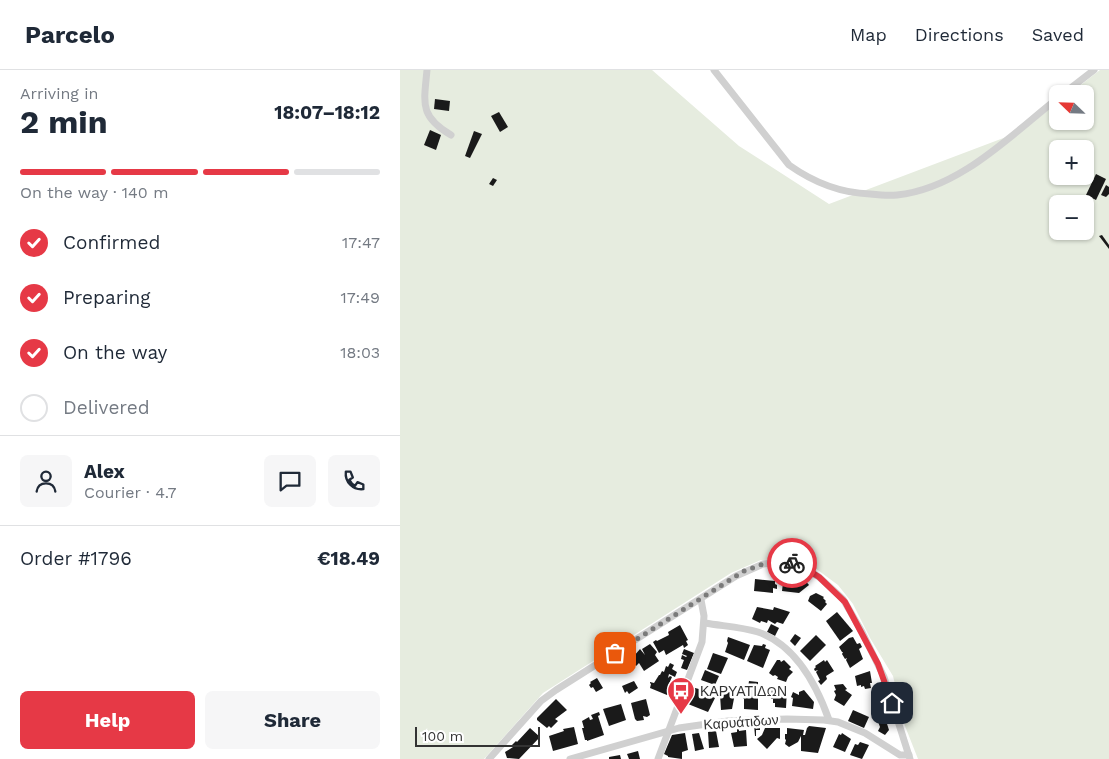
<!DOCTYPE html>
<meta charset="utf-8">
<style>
:root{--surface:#fff;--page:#f6f6f7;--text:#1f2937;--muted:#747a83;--line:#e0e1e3;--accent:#e63946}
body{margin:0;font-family:"Work Sans",sans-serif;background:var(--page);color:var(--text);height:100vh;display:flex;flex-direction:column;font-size:19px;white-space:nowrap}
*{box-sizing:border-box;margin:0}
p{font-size:16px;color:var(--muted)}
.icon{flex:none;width:28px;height:28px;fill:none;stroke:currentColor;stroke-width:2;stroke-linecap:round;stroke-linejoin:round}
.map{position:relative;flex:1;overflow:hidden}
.side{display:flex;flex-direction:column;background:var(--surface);width:400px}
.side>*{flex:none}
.needle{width:32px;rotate:293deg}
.tools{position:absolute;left:649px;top:15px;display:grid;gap:10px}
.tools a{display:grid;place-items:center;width:45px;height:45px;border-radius:8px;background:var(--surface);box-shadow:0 1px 4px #0004;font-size:25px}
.scale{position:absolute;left:15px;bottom:12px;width:125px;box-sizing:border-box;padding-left:5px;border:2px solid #333;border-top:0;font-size:14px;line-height:18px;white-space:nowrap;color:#333;-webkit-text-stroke:4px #fff;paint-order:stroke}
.pin{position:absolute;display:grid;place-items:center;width:42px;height:42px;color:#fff;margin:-21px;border-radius:10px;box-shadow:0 2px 8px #0006}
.courier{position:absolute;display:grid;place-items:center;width:50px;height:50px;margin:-25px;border:4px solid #e63946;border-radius:50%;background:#fff;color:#222;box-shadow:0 1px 6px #0007}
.headline em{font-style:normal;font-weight:700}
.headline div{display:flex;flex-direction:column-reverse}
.headline{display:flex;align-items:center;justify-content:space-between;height:85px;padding:0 20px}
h1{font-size:32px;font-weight:700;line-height:38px}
.bar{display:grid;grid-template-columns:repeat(4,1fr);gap:8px 5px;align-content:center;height:60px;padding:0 20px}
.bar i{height:6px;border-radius:4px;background:var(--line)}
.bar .selected{background:var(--accent)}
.bar p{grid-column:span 4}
.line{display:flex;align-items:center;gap:12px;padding:0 20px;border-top:1px solid var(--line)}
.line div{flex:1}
.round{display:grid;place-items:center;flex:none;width:52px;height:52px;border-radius:8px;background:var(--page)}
ol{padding:0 20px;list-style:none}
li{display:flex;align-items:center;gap:15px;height:55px}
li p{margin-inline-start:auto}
li .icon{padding:5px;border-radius:50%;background:var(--accent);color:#fff;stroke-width:4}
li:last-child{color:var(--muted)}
li i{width:28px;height:28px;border:2px solid var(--line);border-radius:50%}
.action{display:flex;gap:10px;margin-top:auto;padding:10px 20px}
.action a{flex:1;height:58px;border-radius:8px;background:var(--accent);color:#fff;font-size:20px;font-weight:700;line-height:58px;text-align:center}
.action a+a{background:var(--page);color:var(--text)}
header{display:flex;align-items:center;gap:30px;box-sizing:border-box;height:70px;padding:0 25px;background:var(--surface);border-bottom:1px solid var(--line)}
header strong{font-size:24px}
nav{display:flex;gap:28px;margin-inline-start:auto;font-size:18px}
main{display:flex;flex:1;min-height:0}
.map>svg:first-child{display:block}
.green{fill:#e6ecdf;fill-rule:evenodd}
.building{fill:#1a1a1a}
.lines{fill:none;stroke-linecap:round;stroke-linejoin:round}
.street{stroke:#d0d0d0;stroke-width:7}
.done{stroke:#7a7a7a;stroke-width:5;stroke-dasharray:0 9}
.route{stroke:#e63946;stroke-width:6}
.labels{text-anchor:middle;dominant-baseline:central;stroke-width:5;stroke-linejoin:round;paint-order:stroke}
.poi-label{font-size:14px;fill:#333;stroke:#fff;text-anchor:start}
.street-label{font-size:14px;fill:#333;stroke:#fff}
</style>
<header>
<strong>Parcelo</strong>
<nav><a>Map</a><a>Directions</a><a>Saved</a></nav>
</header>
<main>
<section class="side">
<div class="headline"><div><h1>2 min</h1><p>Arriving in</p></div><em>18:07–18:12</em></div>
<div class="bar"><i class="selected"></i><i class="selected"></i><i class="selected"></i><i></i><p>On the way · 140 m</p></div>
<ol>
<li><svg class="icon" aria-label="check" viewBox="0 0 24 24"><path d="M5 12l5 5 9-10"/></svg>Confirmed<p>17:47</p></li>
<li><svg class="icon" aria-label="check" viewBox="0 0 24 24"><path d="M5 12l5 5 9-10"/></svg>Preparing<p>17:49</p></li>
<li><svg class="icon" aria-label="check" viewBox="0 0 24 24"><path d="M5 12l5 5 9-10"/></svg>On the way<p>18:03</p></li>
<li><i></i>Delivered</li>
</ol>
<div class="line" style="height:90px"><a class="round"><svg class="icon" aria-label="person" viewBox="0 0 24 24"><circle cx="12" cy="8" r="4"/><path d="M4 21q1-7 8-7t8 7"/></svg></a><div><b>Alex</b><p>Courier · 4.7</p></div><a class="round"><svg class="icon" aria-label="chat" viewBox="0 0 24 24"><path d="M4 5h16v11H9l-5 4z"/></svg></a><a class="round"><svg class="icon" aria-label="phone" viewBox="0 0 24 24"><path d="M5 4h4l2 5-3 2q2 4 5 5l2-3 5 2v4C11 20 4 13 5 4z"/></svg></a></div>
<div class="line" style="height:65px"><div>Order #1796</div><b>€18.49</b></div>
<div class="action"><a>Help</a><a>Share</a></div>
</section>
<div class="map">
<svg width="709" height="689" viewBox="0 0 709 689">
<rect width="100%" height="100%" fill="#fff"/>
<path class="green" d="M0,0H252L339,76L429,134L622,61L657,33L658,51H685V24H669L700,0H709V689H518L505,656L493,606L470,568L453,534L438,515L415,498L398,491L387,489L361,490L331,503L143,623L84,689H0ZM658,79H685V106H658ZM658,134H685V161H658Z"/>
<g class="building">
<path d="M35,29L50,31L49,41L34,39Z"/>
<path d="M99,42L108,57L100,62L91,46Z"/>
<path d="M30,60L41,65L36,80L24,75Z"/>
<path d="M74,61L82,64L70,88L65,86Z"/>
<path d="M696,104L706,109L696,130L686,125Z"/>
<path d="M93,108L97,110L93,116L89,114Z"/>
<path d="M706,115L709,117V124L706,127L701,125Z"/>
<path d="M702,165L709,175V179L699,166Z"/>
<path d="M376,502H383L382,507L376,506Z"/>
<path d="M384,505L404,509L409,515L399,523L382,521Z"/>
<path d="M355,509L375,511V514L377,515V519L373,518V523L354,521Z"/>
<path d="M416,523L424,527L423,528L426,531L425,532L427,534L421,541L408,531L410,526Z"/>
<path d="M357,537L373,540L374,537L390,542L383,554L377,552L375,554L368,550L367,553L361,551L360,553L352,549Z"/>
<path d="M437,542L453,561L440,571L426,551Z"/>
<path d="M371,554L379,558L375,566L367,562Z"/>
<path d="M280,555L288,570L286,571L288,575L284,578L283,575L266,585L264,580L259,583L253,572L256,570L257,571L269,565L268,562Z"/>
<path d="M395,564L401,568L395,576L390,571Z"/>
<path d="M416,565L426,575L410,591L400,581Z"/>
<path d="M328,567L350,575L344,590L325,582L328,573L327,571Z"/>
<path d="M453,567L457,574L460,573L462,577L459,579L463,589L450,598L446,590L447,588L445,589L442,584L443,582H442L439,577L449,568Z"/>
<path d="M250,574L257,582L255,585L259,591L244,601L239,593L236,596L232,590L235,588L234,586L240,579L245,585L242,579Z"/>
<path d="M363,574L366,575L365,578L370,580L363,598L347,591L354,575L362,576Z"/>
<path d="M284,579L294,583L287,600L281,598L284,590L281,589L282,585L286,587L287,586L282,584Z"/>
<path d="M313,583L328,588L321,604L307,599Z"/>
<path d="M377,590H380L381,592L384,590L391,597L389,599L393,602L388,607L386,612L377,609L378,607L375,605L373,606L369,603Z"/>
<path d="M424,590L425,592L427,590L434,601L426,606L427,609L421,615L418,611L420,610L416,602L418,600L415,601L414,599L416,597L415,596Z"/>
<path d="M270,593L274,595L272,599L277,602L275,607L269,604L268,608L270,606L272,607L268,616L272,618L270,624H268L267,625L250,618L251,614L250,613V612L254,613L259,605H260L262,601L264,602L266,596L268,597Z"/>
<path d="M305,600L319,606L315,615L301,610Z"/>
<path d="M470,601L472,613H470L471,618L465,619L464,616L461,617V615L457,616L455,606Z"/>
<path d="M197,608L203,618L196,622L193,617L191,618L189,615L191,613L190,612Z"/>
<path d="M234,611L238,618L229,624L227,621L225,623L222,616Z"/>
<path d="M349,611L358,612V640L344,639V629L343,628L348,617Z"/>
<path d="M443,614L447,619L445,620L452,625L444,636L434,630L436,625L434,621L436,620L434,615Z"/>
<path d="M372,616L387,619L386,638L375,637V633H373V629H371Z"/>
<path d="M317,617L321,618L323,617L336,618L332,639L321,640L320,625L315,622Z"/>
<path d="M295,618L299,619L301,622L315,628L308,642L288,634Z"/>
<path d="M404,620L414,632L413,639L392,636L393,628L391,627L393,622L399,625V622Z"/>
<path d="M156,629L167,640L155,649L158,651L151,658L149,656L147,658L137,650V648Z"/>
<path d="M246,629L250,645L247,647L243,646L244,650L237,651L235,649L231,633Z"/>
<path d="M479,629L489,660L485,665L478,661L480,657L471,632Z"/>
<path d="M221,634L226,650L209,656L203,639Z"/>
<path d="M453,640L469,647L464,658L448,651Z"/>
<path d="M199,642L200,645L198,646L204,665L187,671V670H185L182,658H184L182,651L189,647L190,650L193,649L191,645Z"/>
<path d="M360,654V660H356V666H355L354,655Z"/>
<path d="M409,656L426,658L418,683L401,681V666L398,672L389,677L385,674L386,670L385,669V664H387V658L404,660L403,665H405L407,658Z"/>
<path d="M174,657L178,674L153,681L149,666L164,661L163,659Z"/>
<path d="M130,658L140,667L119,689L107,688L105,682L113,677L112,675L116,671L117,672Z"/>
<path d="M337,658H339V661L346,660L347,676L334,677L331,663L337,662Z"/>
<path d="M365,658H380V669L377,668L367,679L357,669L362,665Z"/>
<path d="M316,661L319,677L309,678L308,662Z"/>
<path d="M285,663L288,680L282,682V689L268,687V686L264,684L272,665Z"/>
<path d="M299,663L304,679L295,681L292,664Z"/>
<path d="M442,663L451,669L445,682L433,677L439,664L441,665Z"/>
<path d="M460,672L469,675L462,689L450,685L455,674L458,675Z"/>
<path d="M238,681L240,689H229L227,684Z"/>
<path d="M220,685L221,689H209V687Z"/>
</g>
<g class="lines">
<g class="street">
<path d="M27,0C24,33 19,46 51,65"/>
<path d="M314,0L389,95C413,112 440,123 470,124C479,125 488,126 497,125C559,119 611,65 658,28"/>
<path d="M663,24L694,0"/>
<path d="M305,553C322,556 341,557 358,562C396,575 417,616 429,650"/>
<path d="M89,689L141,631L156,620L336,506L363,494L381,492L392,494L407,500L419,507L443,529L462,562L484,607L510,689"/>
<path d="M170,689L279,658L328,651L387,649L424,650L438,652L465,663L500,685H509"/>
<path d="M258,689L302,572L304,546L301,530"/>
</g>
</g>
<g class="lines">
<path class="done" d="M215,583L344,501L366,493H392"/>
<path class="route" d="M392,493L408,500L419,507L445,532L478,594L492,633"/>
</g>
<defs>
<symbol id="bus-pin" viewBox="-11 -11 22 30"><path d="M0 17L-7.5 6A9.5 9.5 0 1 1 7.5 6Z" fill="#e63946" stroke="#fff"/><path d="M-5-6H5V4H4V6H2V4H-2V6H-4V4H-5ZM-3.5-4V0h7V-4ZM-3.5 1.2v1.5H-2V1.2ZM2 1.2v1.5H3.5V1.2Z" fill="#fff"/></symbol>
</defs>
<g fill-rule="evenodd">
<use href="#bus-pin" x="265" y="605" width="32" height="43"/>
</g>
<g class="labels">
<g class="poi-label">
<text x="300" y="621">ΚΑΡΥΑΤΙΔΩΝ</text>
</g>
<g class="street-label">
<text transform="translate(341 652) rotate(-4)">Καρυάτιδων</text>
</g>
</g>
</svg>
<div class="tools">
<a><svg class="needle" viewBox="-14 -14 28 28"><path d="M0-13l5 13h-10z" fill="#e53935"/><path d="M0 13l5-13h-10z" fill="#747a83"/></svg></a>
<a>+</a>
<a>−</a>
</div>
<div class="scale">100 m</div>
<div class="pin" style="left:215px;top:583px;background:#ea580c"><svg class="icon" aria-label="bag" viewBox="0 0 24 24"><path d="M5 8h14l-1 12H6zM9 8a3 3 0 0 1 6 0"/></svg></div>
<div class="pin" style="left:492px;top:633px;background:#1f2937"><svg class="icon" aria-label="home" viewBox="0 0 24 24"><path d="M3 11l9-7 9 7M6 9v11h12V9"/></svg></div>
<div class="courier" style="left:392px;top:493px"><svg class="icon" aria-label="bike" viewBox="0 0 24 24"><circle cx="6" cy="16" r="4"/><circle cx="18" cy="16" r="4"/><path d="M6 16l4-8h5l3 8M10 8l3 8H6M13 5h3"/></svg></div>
</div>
</main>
